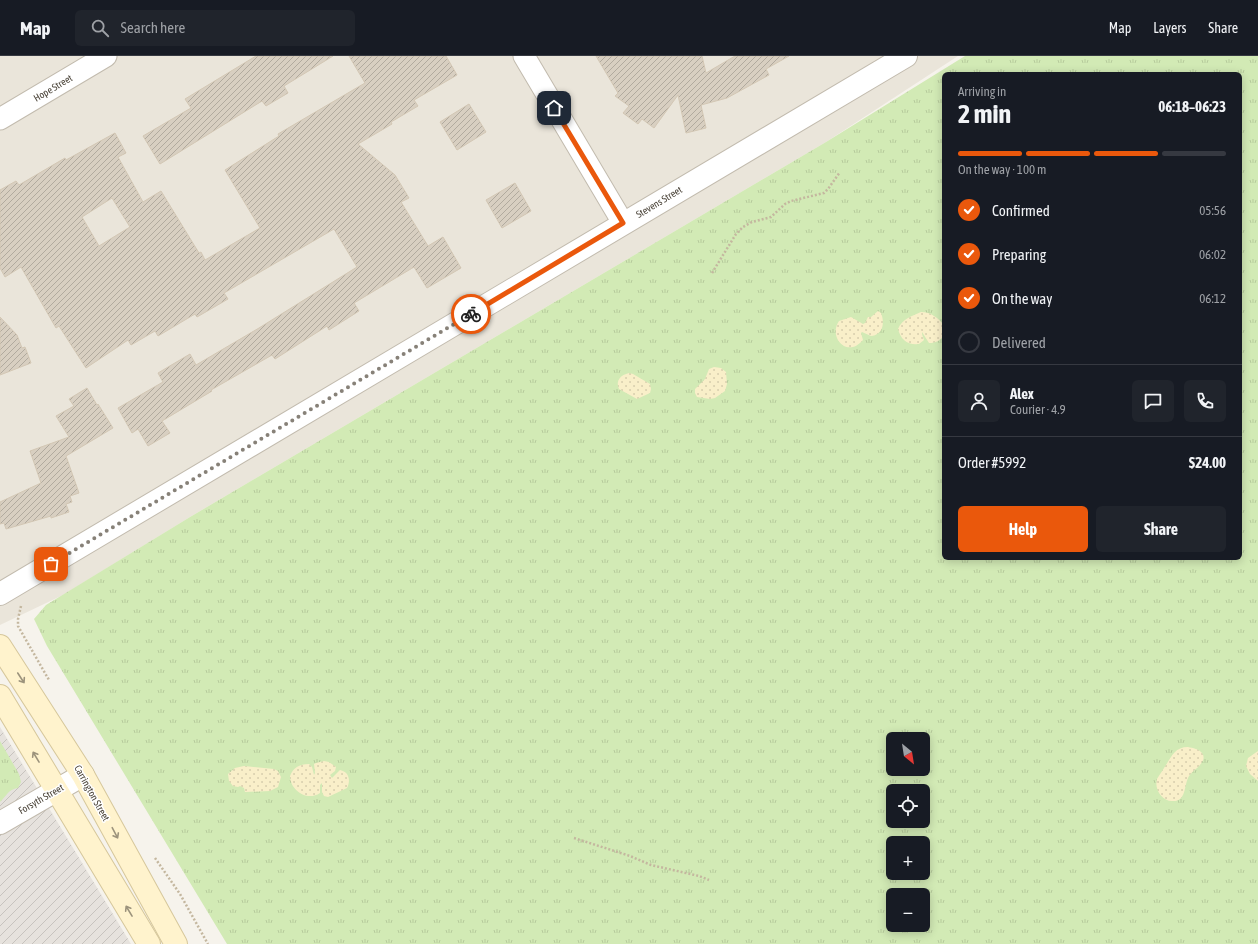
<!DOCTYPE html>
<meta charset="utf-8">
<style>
:root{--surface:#171b24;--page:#20242c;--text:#f1f3f6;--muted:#9ea1a6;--line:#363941;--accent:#ea580c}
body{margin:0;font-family:"Asap Condensed",sans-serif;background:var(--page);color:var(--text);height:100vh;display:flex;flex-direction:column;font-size:15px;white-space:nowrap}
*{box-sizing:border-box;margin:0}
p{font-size:13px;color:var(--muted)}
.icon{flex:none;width:22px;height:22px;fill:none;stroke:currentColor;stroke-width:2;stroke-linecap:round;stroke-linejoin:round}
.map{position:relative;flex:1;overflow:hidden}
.panel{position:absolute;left:942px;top:16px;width:300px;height:488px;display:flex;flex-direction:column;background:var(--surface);border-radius:6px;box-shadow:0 2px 10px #0003}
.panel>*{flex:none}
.needle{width:26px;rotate:150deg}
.fabs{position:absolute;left:886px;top:676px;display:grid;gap:8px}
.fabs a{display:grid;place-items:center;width:44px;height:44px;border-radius:6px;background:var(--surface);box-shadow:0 2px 10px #0003;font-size:20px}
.pin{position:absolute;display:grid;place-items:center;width:34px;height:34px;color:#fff;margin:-17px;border-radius:8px;box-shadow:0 2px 6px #0006}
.courier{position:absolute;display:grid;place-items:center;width:40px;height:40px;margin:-20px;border:3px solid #ea580c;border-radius:50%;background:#fff;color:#222;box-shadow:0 1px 5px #0007}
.overview em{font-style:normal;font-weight:700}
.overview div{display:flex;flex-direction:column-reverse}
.overview{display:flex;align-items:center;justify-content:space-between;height:68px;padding:0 16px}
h1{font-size:26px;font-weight:700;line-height:30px}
.bar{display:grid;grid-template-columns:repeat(4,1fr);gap:6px 4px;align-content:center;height:48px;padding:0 16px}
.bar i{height:5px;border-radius:3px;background:var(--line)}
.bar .selected{background:var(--accent)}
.bar p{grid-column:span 4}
.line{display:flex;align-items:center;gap:10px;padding:0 16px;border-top:1px solid var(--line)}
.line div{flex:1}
.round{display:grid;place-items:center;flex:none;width:42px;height:42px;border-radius:6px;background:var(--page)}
ol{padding:0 16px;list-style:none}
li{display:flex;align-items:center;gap:12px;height:44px}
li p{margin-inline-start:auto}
li .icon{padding:4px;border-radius:50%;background:var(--accent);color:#fff;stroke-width:4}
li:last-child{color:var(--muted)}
li i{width:22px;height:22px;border:2px solid var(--line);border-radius:50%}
.action{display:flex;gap:8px;margin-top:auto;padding:8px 16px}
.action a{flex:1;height:46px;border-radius:6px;background:var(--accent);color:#fff;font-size:16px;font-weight:700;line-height:46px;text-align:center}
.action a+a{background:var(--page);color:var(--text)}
header{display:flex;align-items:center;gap:24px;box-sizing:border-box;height:56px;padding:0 20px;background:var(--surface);border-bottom:1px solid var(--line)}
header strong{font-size:19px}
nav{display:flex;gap:22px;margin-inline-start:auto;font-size:14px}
.search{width:280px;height:36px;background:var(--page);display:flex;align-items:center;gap:10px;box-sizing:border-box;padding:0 14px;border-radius:6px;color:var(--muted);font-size:15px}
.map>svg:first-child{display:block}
.residential{fill:#eae5da}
.industrial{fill:url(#industrial-furrows)}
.grass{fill:url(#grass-tufts);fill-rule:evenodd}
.sand{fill:url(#sand-dots)}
.building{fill:url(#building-hatch);stroke:#d3c7b4;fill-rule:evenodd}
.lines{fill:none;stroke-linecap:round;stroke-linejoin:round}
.minor-casing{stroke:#c2bbae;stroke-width:23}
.tertiary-casing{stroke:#c2bbae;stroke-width:24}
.secondary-casing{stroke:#d6c79b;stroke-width:24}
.path{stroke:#c4b79f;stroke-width:2.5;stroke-dasharray:2 2;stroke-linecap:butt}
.minor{stroke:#fff;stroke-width:21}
.tertiary{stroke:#fff;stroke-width:22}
.secondary{stroke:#fff3cd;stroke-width:22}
.oneway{stroke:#9c937c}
.done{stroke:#878178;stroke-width:4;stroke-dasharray:0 7.2}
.route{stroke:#ea580c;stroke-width:5}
.labels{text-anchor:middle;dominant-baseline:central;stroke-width:3;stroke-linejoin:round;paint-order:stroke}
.street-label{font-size:10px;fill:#4b4439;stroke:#fff}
</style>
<header>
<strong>Map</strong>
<div class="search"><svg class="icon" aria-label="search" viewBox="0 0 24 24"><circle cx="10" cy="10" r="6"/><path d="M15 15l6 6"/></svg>Search here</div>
<nav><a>Map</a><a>Layers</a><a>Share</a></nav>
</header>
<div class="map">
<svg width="1258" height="888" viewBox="0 0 1258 888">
<defs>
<pattern id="industrial-furrows" width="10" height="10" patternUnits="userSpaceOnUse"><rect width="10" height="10" fill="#e6e2dd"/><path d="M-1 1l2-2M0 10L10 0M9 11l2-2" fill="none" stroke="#c7c3be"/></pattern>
<pattern id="grass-tufts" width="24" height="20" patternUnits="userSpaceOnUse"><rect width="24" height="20" fill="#d2eab5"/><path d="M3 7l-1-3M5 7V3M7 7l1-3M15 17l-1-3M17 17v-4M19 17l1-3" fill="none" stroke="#b6ca9c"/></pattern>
<pattern id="sand-dots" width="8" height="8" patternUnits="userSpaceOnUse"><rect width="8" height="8" fill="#f9efc9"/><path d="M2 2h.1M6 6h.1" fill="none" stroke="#d7cead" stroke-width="1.8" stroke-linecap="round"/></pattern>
<pattern id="building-hatch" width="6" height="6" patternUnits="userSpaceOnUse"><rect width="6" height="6" fill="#d8cfc1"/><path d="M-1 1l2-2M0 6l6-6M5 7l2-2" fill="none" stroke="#b1aa9e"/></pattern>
</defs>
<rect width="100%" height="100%" fill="#f6f3ec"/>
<path class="residential" d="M0,0H958L826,86L190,461L63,539L0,569Z"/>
<path class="industrial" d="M0,671L131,888H0Z"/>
<g class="grass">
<path d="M965,0H1258V888H227L47,590L34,563L46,549L190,461L826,86ZM944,18H1240V502H944ZM893,683H923V713H893ZM893,735H923V765H893ZM893,787H923V817H893ZM893,839H923V869H893Z"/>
<path d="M0,685L19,718L21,726L18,732C8,733 6,741 0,746Z"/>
</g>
<g class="sand">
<path d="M878,255L881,257C885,267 883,279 871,280L862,276L861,277L863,284C847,303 828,281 839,265L851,261L863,268L865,267L868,261H871Z"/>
<path d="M921,256C931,256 938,262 944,269V279C940,285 936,287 929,287L922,276V278L924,284L919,288C907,289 901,284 898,273C902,263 912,260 921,256Z"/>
<path d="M714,311L721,312L726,316L727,328L725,335L715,342L710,343L697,341L695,337V333L705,323L709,313Z"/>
<path d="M629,317L633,318L650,328L651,333L650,337L637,343L619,333C615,324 621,319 629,317Z"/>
<path d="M1188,691C1193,692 1199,693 1202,697C1209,707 1191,714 1188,722C1184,731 1186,746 1172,745C1162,745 1154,733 1157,723C1159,719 1162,716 1164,712C1171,702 1174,691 1188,691Z"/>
<path d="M1258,695V725L1250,718L1246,710L1248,702Z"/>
<path d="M324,705L329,706L336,711L335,715L330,719L332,722L340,714C349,716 351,724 347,732L328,741L324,740L322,736V727L320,729V737C307,746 290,734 290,720C293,712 299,708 309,708L312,711L314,719L315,717L314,708L316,707Z"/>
<path d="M244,710L274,713L278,715L281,721L278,731L270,735L245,736L244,732L240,730L238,731L233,730L229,725L228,718L235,712Z"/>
</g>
<g class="building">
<path d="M256,0H333L284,30L288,37L266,50L262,45L160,108L143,80L191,52L185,43Z"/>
<path d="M349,0H446L457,19L414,44L418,50L391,66L392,68L358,88L395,119L409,142L401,146L428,190L443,181L461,212L427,232L414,211L354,247L359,255L329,274L327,270L275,303L272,299L211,334L212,335L162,365L170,377L148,390L138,373L132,377L118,352L163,326L158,317L190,298L196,309L259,272L357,211L334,173L224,237L228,243L197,261L195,258L158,280L155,275L131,289L128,284L86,312L59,270L56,272L21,211L5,221L0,212V134L16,125L19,129L65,102L66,104L115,77L126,97L118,101L143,146L161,135L199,197L201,196L205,204L260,172L225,114L279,80L278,78L365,27ZM112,142L130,171L99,190L82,161Z"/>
<path d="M596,0H702L706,17L735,0H789L766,13L769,19L727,42L701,49L706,72L686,77L678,39L654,72L642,63L638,68L623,57L629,50L615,40L618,37Z"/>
<path d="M469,48L486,76L457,94L440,66Z"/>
<path d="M515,127L531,155L502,172L486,144Z"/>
<path d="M0,261L17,279L22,292L25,291L31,307L0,319Z"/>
<path d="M87,332L97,349L98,348L113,372L66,400L79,437L70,440L72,446L66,448L69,456L51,462V460L6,473L4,467L0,468V446L41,427L30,395L69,381L56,360L74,350L69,343Z"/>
</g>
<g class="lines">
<defs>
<g id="minor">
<path d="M524,0L623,167"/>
<path d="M0,63L106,0"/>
</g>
<g id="tertiary">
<path d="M0,538L906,0"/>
<path d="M0,767L83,719"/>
</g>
<g id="secondary">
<path d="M0,590L83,719L176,888"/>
<path d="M0,640L149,888"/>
</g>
</defs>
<use href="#minor" class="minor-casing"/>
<use href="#tertiary" class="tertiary-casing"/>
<use href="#secondary" class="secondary-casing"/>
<g class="path">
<path d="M712,217L736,178L743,171L752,166L771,161L785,148L791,145L824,137L828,133L840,116"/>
<path d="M21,550L18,563V570L49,624"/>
<path d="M574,782L630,800L651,809L699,820L709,824"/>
<path d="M155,802L180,838L208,888"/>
</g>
<use href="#minor" class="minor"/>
<use href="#tertiary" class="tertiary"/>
<use href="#secondary" class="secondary"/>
</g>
<defs><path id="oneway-shaft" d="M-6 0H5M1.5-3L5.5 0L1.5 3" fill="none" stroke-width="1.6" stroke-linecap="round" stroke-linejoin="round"/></defs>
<g class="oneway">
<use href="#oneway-shaft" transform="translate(21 622) rotate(57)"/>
<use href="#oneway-shaft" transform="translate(36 701) rotate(-121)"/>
<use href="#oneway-shaft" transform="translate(115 777) rotate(62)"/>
<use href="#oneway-shaft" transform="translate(129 855) rotate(-121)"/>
</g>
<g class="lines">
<path class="done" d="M51,508L471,258"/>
<path class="route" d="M471,258L623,167L554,52"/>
</g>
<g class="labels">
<g class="street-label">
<text transform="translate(53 32) rotate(-31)">Hope Street</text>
<text transform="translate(659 146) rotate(-31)">Stevens Street</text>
<text transform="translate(92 737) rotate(61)">Carrington Street</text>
<text transform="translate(41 743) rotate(-30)">Forsyth Street</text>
</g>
</g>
</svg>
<div class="fabs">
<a><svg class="needle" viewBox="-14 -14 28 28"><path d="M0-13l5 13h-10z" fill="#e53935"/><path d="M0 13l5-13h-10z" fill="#9ea1a6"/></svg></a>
<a><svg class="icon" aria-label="locate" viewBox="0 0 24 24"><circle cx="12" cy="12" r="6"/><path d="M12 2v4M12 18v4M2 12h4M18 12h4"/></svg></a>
<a>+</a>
<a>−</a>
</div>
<div class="pin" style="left:51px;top:508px;background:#ea580c"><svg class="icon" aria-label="bag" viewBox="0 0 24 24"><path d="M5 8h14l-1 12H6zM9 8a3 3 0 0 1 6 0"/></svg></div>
<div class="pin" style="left:554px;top:52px;background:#1f2937"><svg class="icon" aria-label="home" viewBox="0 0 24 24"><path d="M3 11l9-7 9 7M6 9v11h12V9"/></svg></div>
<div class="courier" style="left:471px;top:258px"><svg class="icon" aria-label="bike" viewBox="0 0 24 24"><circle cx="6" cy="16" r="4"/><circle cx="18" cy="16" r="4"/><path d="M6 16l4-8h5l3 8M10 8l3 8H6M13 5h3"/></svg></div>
<section class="panel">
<div class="overview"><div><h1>2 min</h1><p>Arriving in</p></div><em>06:18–06:23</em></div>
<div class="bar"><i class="selected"></i><i class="selected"></i><i class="selected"></i><i></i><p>On the way · 100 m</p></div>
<ol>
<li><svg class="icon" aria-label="check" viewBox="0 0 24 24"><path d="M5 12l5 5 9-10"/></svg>Confirmed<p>05:56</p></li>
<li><svg class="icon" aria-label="check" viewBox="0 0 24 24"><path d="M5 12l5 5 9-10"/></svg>Preparing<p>06:02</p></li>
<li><svg class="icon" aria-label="check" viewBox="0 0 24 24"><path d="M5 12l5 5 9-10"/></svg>On the way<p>06:12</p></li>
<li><i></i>Delivered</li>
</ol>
<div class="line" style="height:72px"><a class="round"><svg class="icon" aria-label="person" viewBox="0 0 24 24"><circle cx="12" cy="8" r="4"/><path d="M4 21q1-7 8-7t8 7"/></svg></a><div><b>Alex</b><p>Courier · 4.9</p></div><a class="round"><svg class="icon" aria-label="chat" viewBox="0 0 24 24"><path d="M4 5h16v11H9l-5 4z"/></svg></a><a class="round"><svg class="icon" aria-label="phone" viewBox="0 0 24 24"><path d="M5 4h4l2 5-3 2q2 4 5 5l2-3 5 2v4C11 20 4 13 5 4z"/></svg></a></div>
<div class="line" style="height:52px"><div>Order #5992</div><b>$24.00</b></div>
<div class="action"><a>Help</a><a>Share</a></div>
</section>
</div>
